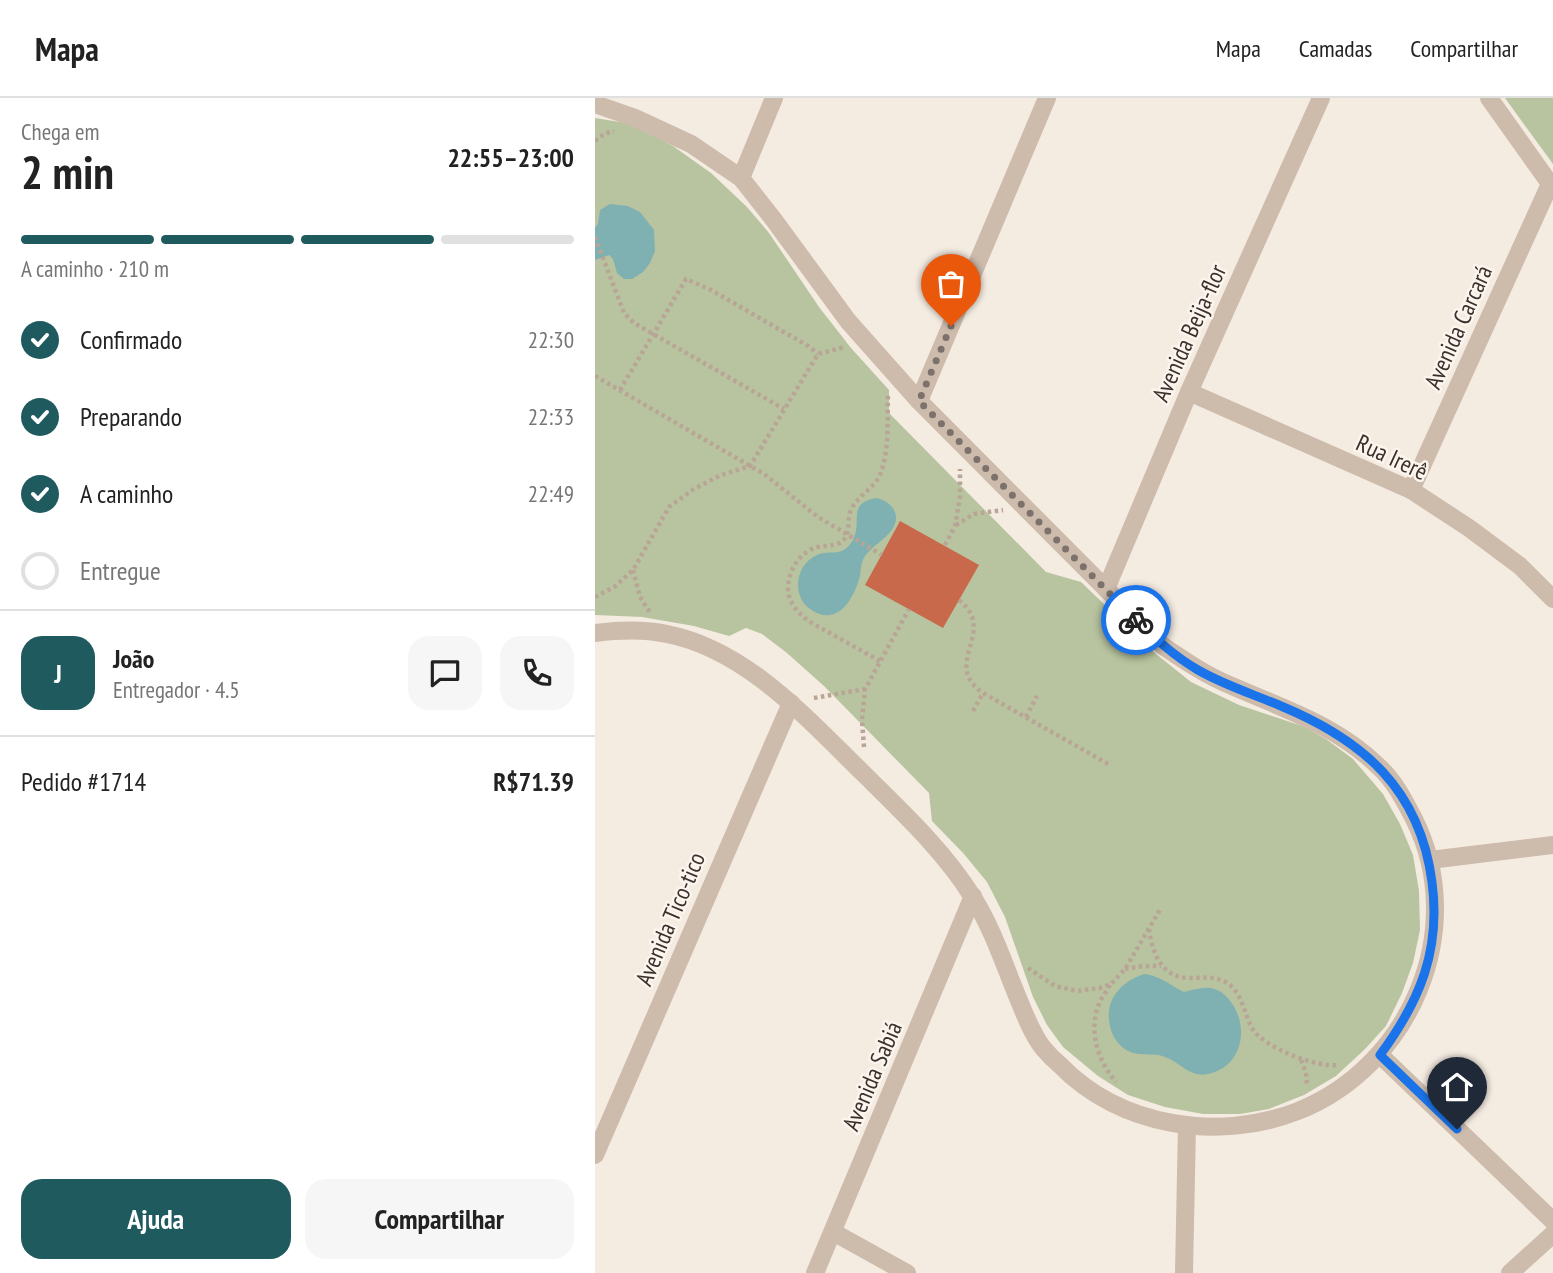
<!DOCTYPE html>
<html lang="pt">
<meta charset="utf-8">
<style>
:root{--surface:#fff;--page:#f6f6f6;--text:#222;--muted:#767676;--line:#e0e0e0;--accent:#1f5a5e}
body{margin:0;font-family:"PT Sans Narrow",sans-serif;background:var(--page);color:var(--text);height:100vh;display:flex;flex-direction:column;font-size:26px;white-space:nowrap}
*{box-sizing:border-box;margin:0}
p{font-size:23px;color:var(--muted)}
.icon{flex:none;width:38px;height:38px;fill:none;stroke:currentColor;stroke-width:2;stroke-linecap:round;stroke-linejoin:round}
.map{position:relative;flex:1;overflow:hidden}
.side{display:flex;flex-direction:column;background:var(--surface);width:595px}
.side>*{flex:none}
.pin{position:absolute;display:grid;place-items:center;width:60px;height:60px;color:#fff;margin:-72px -30px;border-radius:50% 50% 50% 0;rotate:-45deg;box-shadow:0 0 7px #0007}
.pin .icon{rotate:45deg}
.courier{position:absolute;display:grid;place-items:center;width:70px;height:70px;margin:-35px;border:5px solid #1a73e8;border-radius:50%;background:#fff;color:#222;box-shadow:0 2px 9px #0007}
.headline em{font-style:normal;font-weight:700}
.headline div{display:flex;flex-direction:column-reverse}
.headline{display:flex;align-items:center;justify-content:space-between;height:119px;padding:0 21px}
h1{font-size:46px;font-weight:700;line-height:52px}
.bar{display:grid;grid-template-columns:repeat(4,1fr);gap:10px 7px;align-content:center;height:84px;padding:0 21px}
.bar i{height:9px;border-radius:5px;background:var(--line)}
.bar .selected{background:var(--accent)}
.bar p{grid-column:span 4}
.line{display:flex;align-items:center;gap:18px;padding:0 21px;border-top:2px solid var(--line)}
.line div{flex:1}
.round{display:grid;place-items:center;flex:none;width:74px;height:74px;border-radius:21px;background:var(--page)}
ol{padding:0 21px;list-style:none}
li{display:flex;align-items:center;gap:21px;height:77px}
li p{margin-inline-start:auto}
li .icon{padding:7px;border-radius:50%;background:var(--accent);color:#fff;stroke-width:4}
li:last-child{color:var(--muted)}
li i{width:38px;height:38px;border:4px solid var(--line);border-radius:50%}
.action{display:flex;gap:14px;margin-top:auto;padding:14px 21px}
.action a{flex:1;height:80px;border-radius:21px;background:var(--accent);color:#fff;font-size:28px;font-weight:700;line-height:80px;text-align:center}
.action a+a{background:var(--page);color:var(--text)}
header{display:flex;align-items:center;gap:42px;box-sizing:border-box;height:98px;padding:0 35px;background:var(--surface);border-bottom:2px solid var(--line)}
header strong{font-size:33px}
nav{display:flex;gap:38px;margin-inline-start:auto;font-size:24px}
main{display:flex;flex:1;min-height:0}
.map>svg:first-child{display:block}
.green{fill:#b8c4a0}
.water{fill:#7fb0b2}
.building{fill:#c8694b}
.lines{fill:none;stroke-linecap:round;stroke-linejoin:round}
.path{stroke:#b9a596;stroke-width:4.5;stroke-dasharray:3.5 3.5;stroke-linecap:butt}
.street{stroke:#cdbbac;stroke-width:18}
.done{stroke:#7c716b;stroke-width:7;stroke-dasharray:0 12.6}
.route{stroke:#1a73e8;stroke-width:9}
.labels{text-anchor:middle;dominant-baseline:central;stroke-width:5;stroke-linejoin:round;paint-order:stroke}
.street-label{font-size:24px;fill:#3b302b;stroke:#fbf5ee}
</style>
<header>
<strong>Mapa</strong>
<nav><a>Mapa</a><a>Camadas</a><a>Compartilhar</a></nav>
</header>
<main>
<section class="side">
<div class="headline"><div><h1>2 min</h1><p>Chega em</p></div><em>22:55–23:00</em></div>
<div class="bar"><i class="selected"></i><i class="selected"></i><i class="selected"></i><i></i><p>A caminho · 210 m</p></div>
<ol>
<li><svg class="icon" aria-label="check" viewBox="0 0 24 24"><path d="M5 12l5 5 9-10"/></svg>Confirmado<p>22:30</p></li>
<li><svg class="icon" aria-label="check" viewBox="0 0 24 24"><path d="M5 12l5 5 9-10"/></svg>Preparando<p>22:33</p></li>
<li><svg class="icon" aria-label="check" viewBox="0 0 24 24"><path d="M5 12l5 5 9-10"/></svg>A caminho<p>22:49</p></li>
<li><i></i>Entregue</li>
</ol>
<div class="line" style="height:126px"><b class="round" style="background:var(--accent);color:#fff">J</b><div><b>João</b><p>Entregador · 4.5</p></div><a class="round"><svg class="icon" aria-label="chat" viewBox="0 0 24 24"><path d="M4 5h16v11H9l-5 4z"/></svg></a><a class="round"><svg class="icon" aria-label="phone" viewBox="0 0 24 24"><path d="M5 4h4l2 5-3 2q2 4 5 5l2-3 5 2v4C11 20 4 13 5 4z"/></svg></a></div>
<div class="line" style="height:91px"><div>Pedido #1714</div><b>R$71.39</b></div>
<div class="action"><a>Ajuda</a><a>Compartilhar</a></div>
</section>
<div class="map">
<svg width="958" height="1175" viewBox="0 0 958 1175">
<rect width="100%" height="100%" fill="#f4ebe1"/>
<g class="green">
<path d="M910,0H958V66Z"/>
<path d="M0,20L37,26L78,48L116,75L152,109L174,135L224,209L256,250L294,292V315L451,474L486,484L561,556L596,584L644,607L710,629L731,641L758,661L788,696L805,726L818,757L824,793L825,832L818,865L807,895L791,928L769,952L741,978L709,997L674,1011L645,1016H608L570,1009L533,997L503,978L468,949L452,927L438,899L410,819L392,784L369,756L337,723L334,695L229,588L192,555L167,536L151,530L134,538L99,528L47,519L0,517Z"/>
</g>
<g class="water">
<path d="M15,106L33,108L45,114L59,132L60,153L55,165L48,174L37,181H29L22,175L18,161L14,157L0,162V130L3,126L5,112Z"/>
<path d="M282,400C289,402 295,405 299,412C309,432 280,444 270,458C266,464 266,471 265,478C259,500 244,528 218,513C196,501 199,467 222,457C235,451 245,460 256,445C270,426 249,405 282,400Z"/>
<path d="M549,876C568,879 573,886 589,894C597,892 607,889 615,890C624,891 631,897 636,904C655,930 647,969 613,976C595,980 585,964 570,959C558,954 545,959 533,953C524,948 517,939 515,928C509,903 525,884 549,876Z"/>
</g>
<path class="building" d="M305,423L384,467L348,530L270,487Z"/>
<g class="lines">
<g class="path">
<path d="M0,43L9,36L19,33"/>
<path d="M0,139L29,215L39,225L189,311"/>
<path d="M0,278L169,376L223,419L287,457"/>
<path d="M25,292L91,181L116,192L215,249L223,256"/>
<path d="M361,427L379,416L408,412"/>
<path d="M350,447L360,428L365,399V371"/>
<path d="M38,472L45,499L56,516"/>
<path d="M0,499L19,489L38,472L74,409L99,391L126,377L155,368L223,256L250,249"/>
<path d="M364,502C404,534 345,565 388,595L515,667"/>
<path d="M285,563L215,524C203,515 193,505 193,489C194,472 203,457 219,450C230,446 247,451 252,436C255,428 252,418 257,410C264,397 279,390 285,377C295,352 292,322 293,296"/>
<path d="M219,600L270,591"/>
<path d="M378,613L388,595"/>
<path d="M431,619L442,598"/>
<path d="M269,649L267,622L270,591L314,511"/>
<path d="M554,831C557,854 566,879 593,880C608,880 622,877 635,887C648,898 649,916 657,930C667,949 722,970 743,967"/>
<path d="M433,870L460,888L482,893L505,890L516,886L530,871L566,810"/>
<path d="M530,871L548,868H566"/>
<path d="M515,887C512,893 507,899 504,906C493,933 503,963 521,984"/>
<path d="M706,962L711,975L712,987"/>
</g>
<g class="street">
<path d="M894,0L958,90"/>
<path d="M0,6L40,20L96,46L146,80L179,122L253,223L324,303L568,548C590,563 612,578 637,588C689,611 741,627 783,668C799,682 809,702 819,721C874,831 816,968 703,1013C624,1044 525,1029 465,967C459,962 453,956 448,950C437,936 430,917 423,900C409,866 397,829 377,798C349,753 308,715 271,678C214,623 153,552 72,536C49,531 23,532 0,535"/>
<path d="M146,80L179,0"/>
<path d="M594,294L816,392L874,430L925,468L958,501"/>
<path d="M324,303L452,0"/>
<path d="M816,392L955,86"/>
<path d="M511,491L594,294L726,0"/>
<path d="M835,762L958,747"/>
<path d="M785,957L958,1123"/>
<path d="M0,1057L196,605"/>
<path d="M238,1134L312,1175"/>
<path d="M220,1175L378,798"/>
<path d="M589,1175L592,1027"/>
<path d="M915,1175L958,1136"/>
</g>
</g>
<g class="lines">
<path class="done" d="M356,228L324,303L541,522"/>
<path class="route" d="M541,522C561,541 579,558 603,572C629,587 658,596 686,608C768,642 825,691 837,784C846,852 825,903 785,957L862,1031"/>
</g>
<g class="labels">
<g class="street-label">
<text transform="translate(863 229) rotate(-66)">Avenida Carcará</text>
<text transform="translate(594 235) rotate(-66)">Avenida Beija-flor</text>
<text transform="translate(797 359) rotate(25)">Rua Irerê</text>
<text transform="translate(75 821) rotate(-67)">Avenida Tico-tico</text>
<text transform="translate(277 978) rotate(-67)">Avenida Sabiá</text>
</g>
</g>
</svg>
<div class="pin" style="left:356px;top:228px;background:#ea580c"><svg class="icon" aria-label="bag" viewBox="0 0 24 24"><path d="M5 8h14l-1 12H6zM9 8a3 3 0 0 1 6 0"/></svg></div>
<div class="pin" style="left:862px;top:1031px;background:#1f2937"><svg class="icon" aria-label="home" viewBox="0 0 24 24"><path d="M3 11l9-7 9 7M6 9v11h12V9"/></svg></div>
<div class="courier" style="left:541px;top:522px"><svg class="icon" aria-label="bike" viewBox="0 0 24 24"><circle cx="6" cy="16" r="4"/><circle cx="18" cy="16" r="4"/><path d="M6 16l4-8h5l3 8M10 8l3 8H6M13 5h3"/></svg></div>
</div>
</main>
